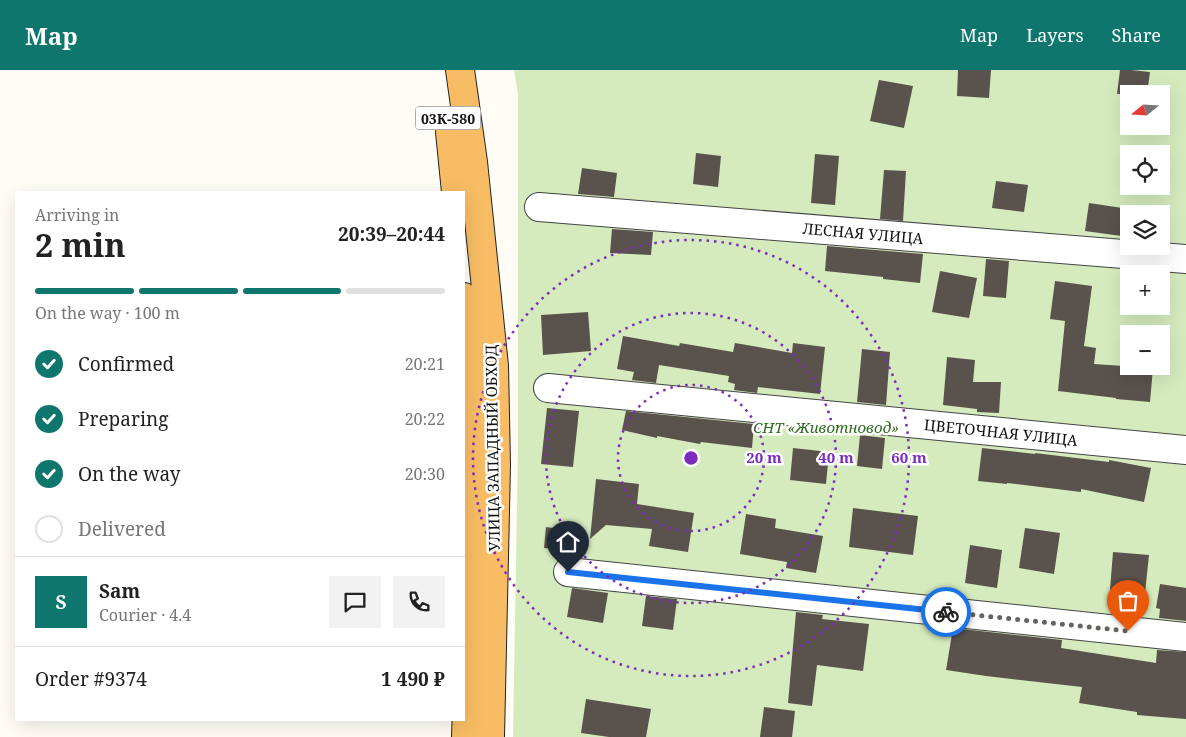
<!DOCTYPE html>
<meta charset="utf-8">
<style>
:root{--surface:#fff;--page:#f2f2f2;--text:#222;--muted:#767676;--line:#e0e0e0;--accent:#0f766e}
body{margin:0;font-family:"Noto Serif",serif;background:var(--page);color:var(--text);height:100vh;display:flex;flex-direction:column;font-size:19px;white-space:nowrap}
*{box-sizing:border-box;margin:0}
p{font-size:16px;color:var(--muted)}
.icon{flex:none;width:28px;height:28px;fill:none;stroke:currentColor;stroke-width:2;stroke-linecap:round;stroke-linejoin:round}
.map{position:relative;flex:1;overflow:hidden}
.details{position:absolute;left:15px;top:121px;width:450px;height:530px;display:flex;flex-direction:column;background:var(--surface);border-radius:0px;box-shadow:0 5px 20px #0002}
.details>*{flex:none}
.needle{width:32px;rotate:252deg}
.tools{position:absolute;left:1120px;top:15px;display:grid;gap:10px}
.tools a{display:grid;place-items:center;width:50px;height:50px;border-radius:0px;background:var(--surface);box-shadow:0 5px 20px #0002;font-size:25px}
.pin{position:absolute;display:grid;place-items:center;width:42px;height:42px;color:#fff;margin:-51px -21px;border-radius:50% 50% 50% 0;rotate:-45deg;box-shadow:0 0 5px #0007}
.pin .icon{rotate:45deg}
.courier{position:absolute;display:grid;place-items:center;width:50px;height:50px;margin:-25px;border:4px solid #1a73e8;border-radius:50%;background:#fff;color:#222;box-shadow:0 1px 6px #0007}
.head em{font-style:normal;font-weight:700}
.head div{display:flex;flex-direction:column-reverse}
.head{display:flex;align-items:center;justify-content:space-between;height:85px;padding:0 20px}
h1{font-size:32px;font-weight:700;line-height:38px}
.bar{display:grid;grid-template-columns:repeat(4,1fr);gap:8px 5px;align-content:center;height:60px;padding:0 20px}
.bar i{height:6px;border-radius:4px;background:var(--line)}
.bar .active{background:var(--accent)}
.bar p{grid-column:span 4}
.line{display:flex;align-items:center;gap:12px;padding:0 20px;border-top:1px solid var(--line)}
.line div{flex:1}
.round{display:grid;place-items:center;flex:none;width:52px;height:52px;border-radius:0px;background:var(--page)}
ol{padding:0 20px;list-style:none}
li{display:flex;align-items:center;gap:15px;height:55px}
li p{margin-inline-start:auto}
li .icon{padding:5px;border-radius:50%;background:var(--accent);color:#fff;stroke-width:4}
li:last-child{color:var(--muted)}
li i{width:28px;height:28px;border:2px solid var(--line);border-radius:50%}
header{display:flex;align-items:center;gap:30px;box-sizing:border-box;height:70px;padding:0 25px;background:var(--accent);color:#fff}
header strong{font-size:24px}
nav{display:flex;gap:28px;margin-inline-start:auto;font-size:18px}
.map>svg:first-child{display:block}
.grass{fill:#d5ebbd;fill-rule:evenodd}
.building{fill:#5a524d}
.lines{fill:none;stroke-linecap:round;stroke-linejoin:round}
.minor-casing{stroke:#444;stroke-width:30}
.trunk-casing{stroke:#222;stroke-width:30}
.minor{stroke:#fff;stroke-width:28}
.trunk{stroke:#f7bc64;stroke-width:28}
.done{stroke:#646461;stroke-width:5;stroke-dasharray:0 9}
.route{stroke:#1a73e8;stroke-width:6}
.ring{fill:none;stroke:#7b2cbf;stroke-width:2.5;stroke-dasharray:2.5 5}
.labels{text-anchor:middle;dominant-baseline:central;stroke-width:5;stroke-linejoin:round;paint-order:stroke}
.shield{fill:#fff;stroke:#585858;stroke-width:1}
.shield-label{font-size:14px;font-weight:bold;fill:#111}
.street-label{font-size:15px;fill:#111;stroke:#fff}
.park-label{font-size:15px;font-style:italic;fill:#2f6b1f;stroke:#fff}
.centre{fill:#7b2cbf;stroke:#fff;stroke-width:2.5}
.ring-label{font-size:15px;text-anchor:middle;font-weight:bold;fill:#7b2cbf;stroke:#fff;stroke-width:5;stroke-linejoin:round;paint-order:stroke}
</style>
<header>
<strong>Map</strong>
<nav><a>Map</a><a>Layers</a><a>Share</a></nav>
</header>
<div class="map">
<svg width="1186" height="667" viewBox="0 0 1186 667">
<rect width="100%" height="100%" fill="#fffdf5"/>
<path class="grass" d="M514,0H1186V667H513L518,377V24ZM1129,24H1161V56H1129ZM1129,84H1161V116H1129ZM1129,144H1161V176H1129ZM1129,204H1161V236H1129ZM1129,264H1161V296H1129Z"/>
<g class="building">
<path d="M958,0H991L989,28L957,26Z"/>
<path d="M1120,0H1131L1150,2L1147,24H1117Z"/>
<path d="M879,10L913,16L904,58L870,51Z"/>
<path d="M696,83L721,86L718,117L693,114Z"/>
<path d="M815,84L839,86L835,135L811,133Z"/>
<path d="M582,98L617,103L614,127L578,124Z"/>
<path d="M884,100L906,101L903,151L880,149Z"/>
<path d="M996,111L1028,115L1024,142L992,138Z"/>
<path d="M1089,133L1129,139V167L1085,161Z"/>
<path d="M612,159L653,162L651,185L610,183Z"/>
<path d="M827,176L923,184L920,213L883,209V207L825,201Z"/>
<path d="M986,189L1009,191L1006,228L983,226Z"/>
<path d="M940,201L977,208L969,248L932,242Z"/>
<path d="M1055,211L1092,216L1084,276L1096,278L1094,294L1153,298L1150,332L1116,329V328L1058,321L1065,251L1050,249Z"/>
<path d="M588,242L591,281L543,285L541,245Z"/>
<path d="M623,266L679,276L680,273L733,282L735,273L792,283L793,273L825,277L820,324L758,317L757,323L734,320L735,314L728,312L729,306L659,295L656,313L632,310L634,302L617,299Z"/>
<path d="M862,279L890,282L886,335L857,332Z"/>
<path d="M947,287L975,290L973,312H1001L999,343L977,342V339L943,335Z"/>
<path d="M547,338L579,341L573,397L541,394Z"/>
<path d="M626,341L754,354L752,378L701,372L700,374L657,366V368L622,360Z"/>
<path d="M860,365L885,368L882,399L857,396Z"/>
<path d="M793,378L829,382L826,414L790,410Z"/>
<path d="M982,378L1035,384V383L1109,392V390L1151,398L1144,432L1081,419V422L1007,413V414L978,411Z"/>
<path d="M596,409L639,414L637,434L694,443L688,482L649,476L652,459L606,455L590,469Z"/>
<path d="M853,438L918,446L913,485L849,477Z"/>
<path d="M746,444L776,449L775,458L823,466L816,503L786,498L787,492L740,484Z"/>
<path d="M546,457L587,463L584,483L544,478Z"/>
<path d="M1025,458L1060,463L1054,504L1019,498Z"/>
<path d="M970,475L1002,480L997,518L965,513Z"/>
<path d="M1113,482L1149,485L1145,523L1110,520Z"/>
<path d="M1160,514L1186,518V551L1159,548L1160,539L1156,538Z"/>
<path d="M572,518L608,523L603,553L567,547Z"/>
<path d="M646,526L677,529L673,560L642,556Z"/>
<path d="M796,542L823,545L822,549L869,554L863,601L817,595L812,636L788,633Z"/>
<path d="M953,558L1062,570L1061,578L1156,593L1157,580L1186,582V649L1137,645V642L1079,633L1082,617L986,606L946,600Z"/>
<path d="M586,629L651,639L646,667H609L581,663Z"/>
<path d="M764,637L795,641L792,667H760Z"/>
</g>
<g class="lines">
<defs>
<g id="minor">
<path d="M539,137L1186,189"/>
<path d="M548,318L1186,380"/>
<path d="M568,502L1186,567"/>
</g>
<g id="trunk">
<path d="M460,0L473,92L494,296L496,395L490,667"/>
<path d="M450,62L456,122"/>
<path d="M464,227L473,351L472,478L466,667"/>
</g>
</defs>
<use href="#minor" class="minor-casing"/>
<use href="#trunk" class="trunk-casing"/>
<use href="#minor" class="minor"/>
<use href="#trunk" class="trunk"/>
</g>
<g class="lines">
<path class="done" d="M946,542L1128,561"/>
<path class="route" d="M568,502L946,542"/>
</g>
<g class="ring">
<circle cx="691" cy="388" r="73"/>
<circle cx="691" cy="388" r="145"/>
<circle cx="691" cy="388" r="218"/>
</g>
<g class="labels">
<rect class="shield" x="415.5" y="36.5" width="65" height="23" rx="4"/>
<g class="shield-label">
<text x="448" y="48">03К-580</text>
</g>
<g class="street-label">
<text transform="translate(863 163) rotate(5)">ЛЕСНАЯ УЛИЦА</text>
<text transform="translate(1001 362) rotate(6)">ЦВЕТОЧНАЯ УЛИЦА</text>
<text transform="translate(492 378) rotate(-91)">УЛИЦА ЗАПАДНЫЙ ОБХОД</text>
</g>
<g class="park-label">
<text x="826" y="357">СНТ «Животновод»</text>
</g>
</g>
<circle cx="691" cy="388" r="8" class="centre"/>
<g class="ring-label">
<text x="764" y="393">20 m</text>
<text x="836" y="393">40 m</text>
<text x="909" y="393">60 m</text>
</g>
</svg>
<div class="tools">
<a><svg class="needle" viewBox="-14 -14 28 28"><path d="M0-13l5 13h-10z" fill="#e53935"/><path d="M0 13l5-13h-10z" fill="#767676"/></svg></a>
<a><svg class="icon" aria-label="locate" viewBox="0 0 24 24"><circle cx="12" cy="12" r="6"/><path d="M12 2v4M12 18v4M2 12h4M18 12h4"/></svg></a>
<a><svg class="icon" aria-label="layers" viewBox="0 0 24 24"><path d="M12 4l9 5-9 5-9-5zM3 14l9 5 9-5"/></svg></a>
<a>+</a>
<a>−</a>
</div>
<div class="pin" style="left:1128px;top:561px;background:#ea580c"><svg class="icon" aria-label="bag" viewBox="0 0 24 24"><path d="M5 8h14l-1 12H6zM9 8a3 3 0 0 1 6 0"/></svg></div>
<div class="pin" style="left:568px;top:502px;background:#1f2937"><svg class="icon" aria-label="home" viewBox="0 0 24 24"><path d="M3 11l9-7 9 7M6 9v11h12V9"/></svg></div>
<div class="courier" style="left:946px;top:542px"><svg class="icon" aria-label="bike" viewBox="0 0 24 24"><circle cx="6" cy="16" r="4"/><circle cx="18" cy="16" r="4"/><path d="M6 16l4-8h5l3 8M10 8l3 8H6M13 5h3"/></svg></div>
<section class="details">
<div class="head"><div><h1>2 min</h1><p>Arriving in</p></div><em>20:39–20:44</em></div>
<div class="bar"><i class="active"></i><i class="active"></i><i class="active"></i><i></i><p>On the way · 100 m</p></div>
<ol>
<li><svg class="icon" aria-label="check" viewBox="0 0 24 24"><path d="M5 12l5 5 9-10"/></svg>Confirmed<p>20:21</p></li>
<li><svg class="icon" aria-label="check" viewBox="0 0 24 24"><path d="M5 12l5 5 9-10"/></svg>Preparing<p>20:22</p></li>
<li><svg class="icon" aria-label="check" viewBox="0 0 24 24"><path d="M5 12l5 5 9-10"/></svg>On the way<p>20:30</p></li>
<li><i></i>Delivered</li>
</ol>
<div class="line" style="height:90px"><b class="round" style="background:var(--accent);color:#fff">S</b><div><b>Sam</b><p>Courier · 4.4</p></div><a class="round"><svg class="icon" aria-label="chat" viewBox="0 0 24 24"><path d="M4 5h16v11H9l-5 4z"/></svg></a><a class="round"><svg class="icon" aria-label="phone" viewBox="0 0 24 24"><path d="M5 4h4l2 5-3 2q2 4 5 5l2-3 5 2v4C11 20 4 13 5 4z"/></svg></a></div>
<div class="line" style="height:65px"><div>Order #9374</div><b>1 490 ₽</b></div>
</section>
</div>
